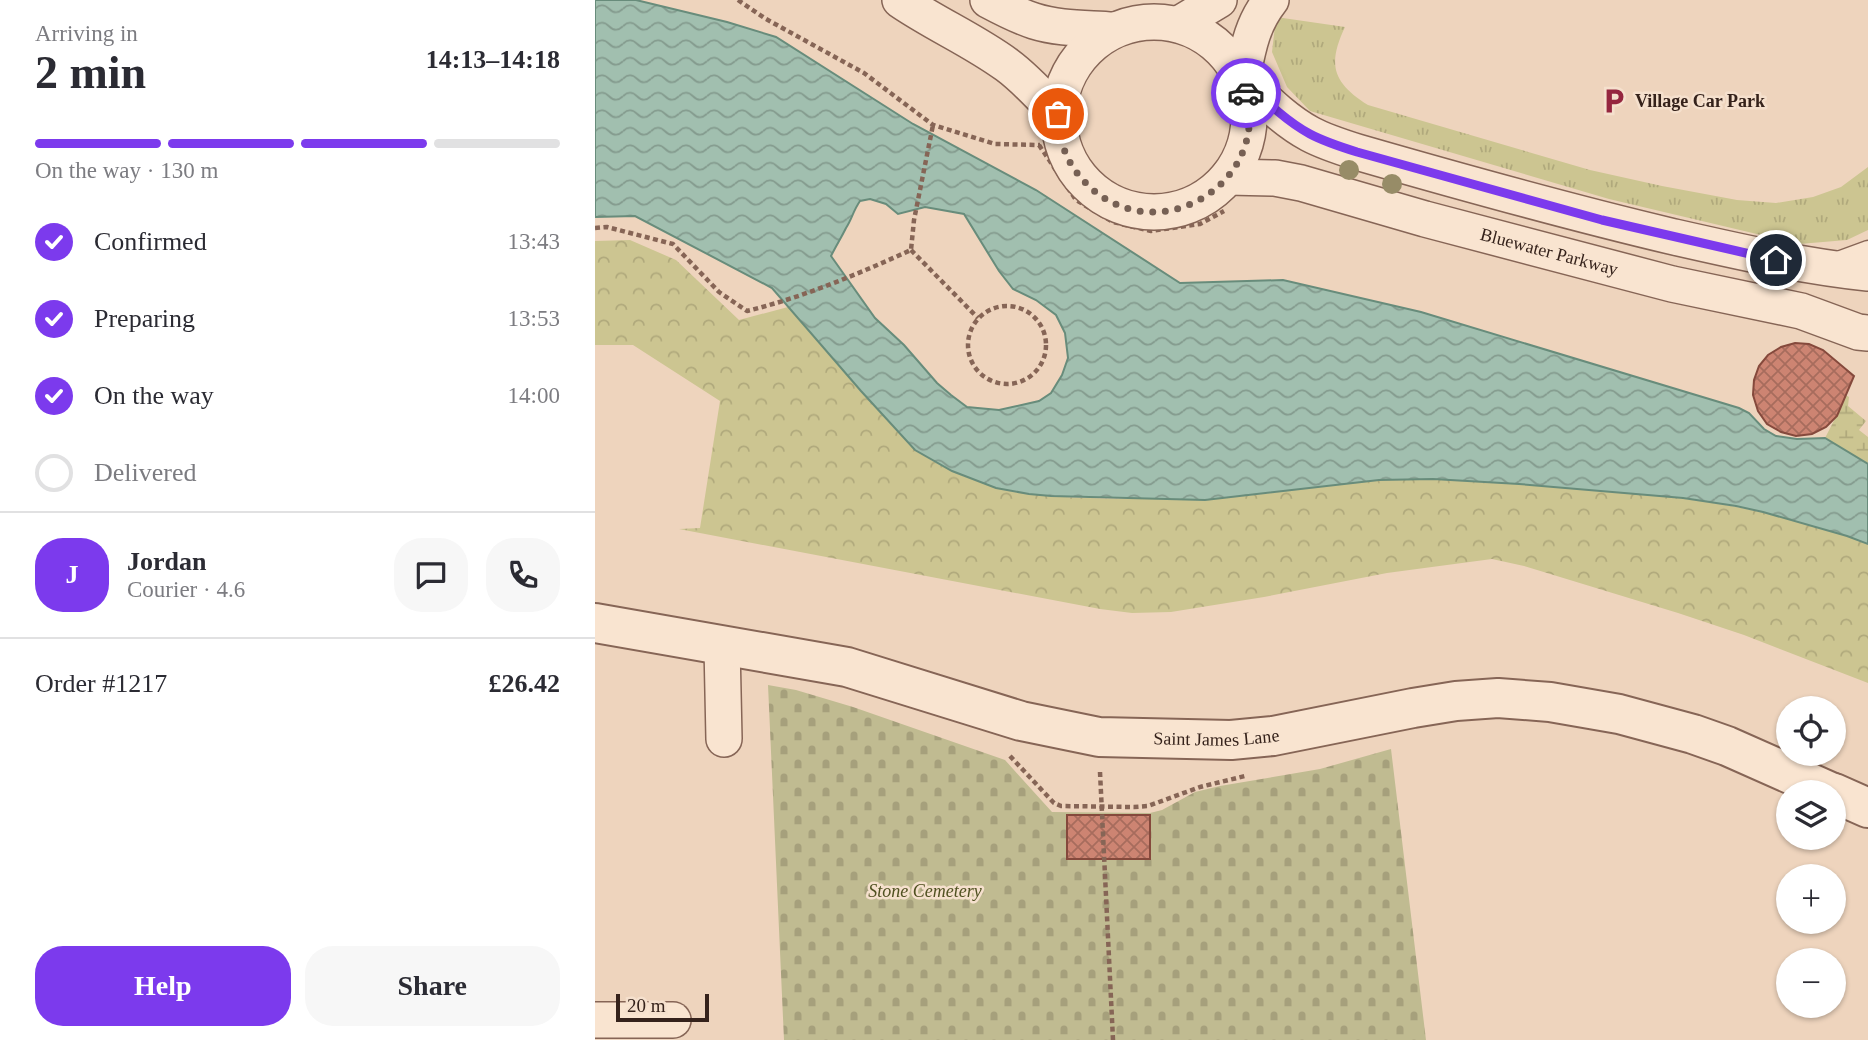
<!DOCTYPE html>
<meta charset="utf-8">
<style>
:root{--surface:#fff;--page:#f7f7f7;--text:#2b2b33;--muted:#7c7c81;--line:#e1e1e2;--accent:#7c3aed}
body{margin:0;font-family:Georgia,serif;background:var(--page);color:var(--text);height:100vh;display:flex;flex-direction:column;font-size:26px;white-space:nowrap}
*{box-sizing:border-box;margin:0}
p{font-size:23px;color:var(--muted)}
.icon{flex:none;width:38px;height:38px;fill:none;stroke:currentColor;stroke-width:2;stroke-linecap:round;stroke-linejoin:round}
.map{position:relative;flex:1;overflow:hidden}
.panel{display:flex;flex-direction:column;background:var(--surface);width:595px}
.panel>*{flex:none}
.buttons{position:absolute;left:1181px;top:696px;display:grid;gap:14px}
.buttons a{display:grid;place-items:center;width:70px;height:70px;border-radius:50%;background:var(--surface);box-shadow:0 2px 5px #0004;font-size:35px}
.scale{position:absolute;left:21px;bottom:18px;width:93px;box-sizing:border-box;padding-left:7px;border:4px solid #35221b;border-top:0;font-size:19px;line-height:24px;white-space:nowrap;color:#35221b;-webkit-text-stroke:5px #f5e0cd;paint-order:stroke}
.pin{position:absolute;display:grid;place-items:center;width:60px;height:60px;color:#fff;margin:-30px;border:4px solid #fff;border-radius:50%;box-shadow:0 2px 7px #0007}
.courier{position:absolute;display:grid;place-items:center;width:70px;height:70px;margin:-35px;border:5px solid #7c3aed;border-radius:50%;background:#fff;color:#222;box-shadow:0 2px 9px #0007}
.overview em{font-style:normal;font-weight:800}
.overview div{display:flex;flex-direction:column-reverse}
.overview{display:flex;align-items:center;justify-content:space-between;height:119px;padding:0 35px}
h1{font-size:46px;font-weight:800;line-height:52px}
.bar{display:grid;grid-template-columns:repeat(4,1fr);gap:10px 7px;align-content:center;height:84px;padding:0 35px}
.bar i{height:9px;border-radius:5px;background:var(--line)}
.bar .selected{background:var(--accent)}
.bar p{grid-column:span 4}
.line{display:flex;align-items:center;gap:18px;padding:0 35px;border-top:2px solid var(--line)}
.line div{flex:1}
.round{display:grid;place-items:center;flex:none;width:74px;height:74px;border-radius:28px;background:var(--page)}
ol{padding:0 35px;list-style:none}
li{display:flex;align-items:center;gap:21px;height:77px}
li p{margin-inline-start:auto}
li .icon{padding:7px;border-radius:50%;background:var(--accent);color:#fff;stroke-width:4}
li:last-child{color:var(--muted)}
li i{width:38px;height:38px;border:4px solid var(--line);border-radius:50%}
.action{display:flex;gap:14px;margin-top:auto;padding:14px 35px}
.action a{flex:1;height:80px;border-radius:28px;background:var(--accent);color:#fff;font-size:28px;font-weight:800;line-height:80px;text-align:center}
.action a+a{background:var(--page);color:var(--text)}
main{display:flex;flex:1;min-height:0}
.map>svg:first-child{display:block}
.grass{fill:url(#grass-tufts)}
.forest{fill:url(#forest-crowns)}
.wetland{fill:url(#wetland-marsh)}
.cemetery{fill:url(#cemetery-stones)}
.water{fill:url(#water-waves);stroke:#688c7b;stroke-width:2;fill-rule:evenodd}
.building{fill:url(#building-cross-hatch);stroke:#85493c;stroke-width:2}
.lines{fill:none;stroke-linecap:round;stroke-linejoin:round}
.service-casing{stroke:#866556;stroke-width:21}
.minor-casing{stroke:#866556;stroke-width:38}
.tertiary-casing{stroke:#866556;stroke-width:42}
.path{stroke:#866556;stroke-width:4.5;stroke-dasharray:5 3.5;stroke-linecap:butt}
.service{stroke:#f9e4d0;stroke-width:18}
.minor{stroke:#f9e4d0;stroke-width:35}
.tertiary{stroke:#f9e4d0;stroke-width:38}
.tree{fill:#978c67}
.done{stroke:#766054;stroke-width:7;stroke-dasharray:0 12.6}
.route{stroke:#7c3aed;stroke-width:9}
.labels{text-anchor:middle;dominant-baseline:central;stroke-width:5;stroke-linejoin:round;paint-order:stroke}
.poi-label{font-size:18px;font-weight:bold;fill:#35221b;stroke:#f5e0cd;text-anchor:start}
.street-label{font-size:18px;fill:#35221b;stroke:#f5e0cd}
.park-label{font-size:18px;font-style:italic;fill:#505121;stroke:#f5e0cd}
</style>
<main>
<section class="panel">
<div class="overview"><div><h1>2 min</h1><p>Arriving in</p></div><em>14:13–14:18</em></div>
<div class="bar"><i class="selected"></i><i class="selected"></i><i class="selected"></i><i></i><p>On the way · 130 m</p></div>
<ol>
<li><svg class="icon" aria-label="check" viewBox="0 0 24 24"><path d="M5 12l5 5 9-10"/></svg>Confirmed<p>13:43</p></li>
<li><svg class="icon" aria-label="check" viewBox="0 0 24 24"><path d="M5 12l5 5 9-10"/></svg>Preparing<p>13:53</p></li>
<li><svg class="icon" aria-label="check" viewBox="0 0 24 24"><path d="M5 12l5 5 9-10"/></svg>On the way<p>14:00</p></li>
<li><i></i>Delivered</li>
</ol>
<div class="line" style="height:126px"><b class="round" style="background:var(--accent);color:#fff">J</b><div><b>Jordan</b><p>Courier · 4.6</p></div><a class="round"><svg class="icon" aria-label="chat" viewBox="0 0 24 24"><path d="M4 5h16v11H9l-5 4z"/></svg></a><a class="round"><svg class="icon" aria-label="phone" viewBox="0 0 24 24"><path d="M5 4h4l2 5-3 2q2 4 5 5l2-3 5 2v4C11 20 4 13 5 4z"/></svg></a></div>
<div class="line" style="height:91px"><div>Order #1217</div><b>£26.42</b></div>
<div class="action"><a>Help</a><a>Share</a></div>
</section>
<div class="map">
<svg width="1273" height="1040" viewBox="0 0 1273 1040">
<defs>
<pattern id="grass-tufts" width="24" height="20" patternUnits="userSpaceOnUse" patternTransform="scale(1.75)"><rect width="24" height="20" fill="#ccc591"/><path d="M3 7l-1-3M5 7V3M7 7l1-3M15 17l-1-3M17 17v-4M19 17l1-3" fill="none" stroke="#b0a97c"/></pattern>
<pattern id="forest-crowns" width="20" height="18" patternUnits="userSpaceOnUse" patternTransform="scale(1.75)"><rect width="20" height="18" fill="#ccc591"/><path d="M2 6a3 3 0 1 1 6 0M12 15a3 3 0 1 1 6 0" fill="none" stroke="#b0a97c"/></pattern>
<pattern id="wetland-marsh" width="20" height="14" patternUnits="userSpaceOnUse" patternTransform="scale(1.75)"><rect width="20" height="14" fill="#ccc591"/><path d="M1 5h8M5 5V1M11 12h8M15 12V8" fill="none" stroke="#b0a97c"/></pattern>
<pattern id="cemetery-stones" width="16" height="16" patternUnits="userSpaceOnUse" patternTransform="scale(1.75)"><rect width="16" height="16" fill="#c0bb91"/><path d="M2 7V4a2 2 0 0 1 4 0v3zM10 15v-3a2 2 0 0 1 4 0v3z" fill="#a6a07c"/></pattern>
<pattern id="water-waves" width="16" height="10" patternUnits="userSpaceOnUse" patternTransform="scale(1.75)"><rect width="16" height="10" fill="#a1bfaf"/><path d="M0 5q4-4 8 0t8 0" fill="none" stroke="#849b8e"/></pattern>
<pattern id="building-cross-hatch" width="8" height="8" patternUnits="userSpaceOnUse" patternTransform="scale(1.75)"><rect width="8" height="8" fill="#cd8472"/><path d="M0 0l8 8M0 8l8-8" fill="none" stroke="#a76c5d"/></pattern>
</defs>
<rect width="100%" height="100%" fill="#eed4bd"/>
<path class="grass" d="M681,17L750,27C732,65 738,83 773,105L995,170L1067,186L1142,200L1181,203L1218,197L1246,187L1273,167V230L1252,240L1204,244L1014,199L715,111L692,87L677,52Z"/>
<path class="forest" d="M35,240L81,260L144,320L193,307C224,342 254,378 286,413C301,430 316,448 336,460C402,498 466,498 540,499C573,499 606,500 639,497C687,493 735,483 784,480C842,477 901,482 959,486C1065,494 1173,504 1273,544V683L1149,635L1083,613L929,566L897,559L792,573L669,597L576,612L537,613L505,609L84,529L105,528L125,401L38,345H0V241Z"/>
<path class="wetland" d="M1247,393L1254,397L1253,406L1271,421L1264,430L1273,437V464L1230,438L1249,401Z"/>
<path class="cemetery" d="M173,685L201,690L258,707L410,760L457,812L555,813L567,810L600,792L625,786L725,769L796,749L831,1040H189Z"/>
<path class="water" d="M0,0H41L132,22L181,37L318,124L441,190L585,283L688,280L826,312L1144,408L1154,413L1169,429L1181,436L1202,439L1230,438L1273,464V544L1252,536L1168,512L1141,506L1088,498L924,484L838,479L784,480L610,500L456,496L434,494L401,488L357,471L320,450L266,391L177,288L40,216L0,217ZM275,199L291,204L303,214L330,207L369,214L404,271L418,289L441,300L461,315L470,333L473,358L467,375L456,393L444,401L404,410L372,407L356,395L342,383L309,345L280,318L236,256C241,246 246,238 251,228C257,219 258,211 265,201Z"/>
<g class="building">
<path d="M1200,343L1214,344L1228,350L1259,376L1242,416L1231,427L1217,434L1201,436L1186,432L1172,424L1163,411L1158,395L1159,380L1164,366L1173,355L1186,347Z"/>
<rect x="472" y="815" width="83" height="44"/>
</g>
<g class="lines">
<defs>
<path id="service" d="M1243,261L1273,250"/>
<g id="minor">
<path d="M305,0C340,24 378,40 412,65C431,79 447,97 463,114"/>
<path d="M393,0C408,8 423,16 439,21C464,29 492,28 518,30"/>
<path d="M676,0C657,24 653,48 647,78C668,98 689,120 715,134C730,142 746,147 762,152C866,182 970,211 1075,236C1141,251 1206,266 1273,273"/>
<circle cx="559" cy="117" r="95"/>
<path d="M584,24L624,0"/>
<path id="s1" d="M633,177L680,178L706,183L830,219L1077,284L1206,311L1263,332L1273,333"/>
<path d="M127,646L129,739"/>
<path d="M0,1020H78"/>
</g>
<g id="tertiary">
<path id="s2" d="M0,623L252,667L426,721L504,737L636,740L678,736L818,708L861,701L903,698L955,702L1024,714L1098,734L1132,746L1238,793"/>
<path d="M1239,793L1273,808"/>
</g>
</defs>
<use href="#service" class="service-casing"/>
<use href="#minor" class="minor-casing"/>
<use href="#tertiary" class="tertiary-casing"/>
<g class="path">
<path d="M143,0L171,19L269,73L338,125L400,144L445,145"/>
<path d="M444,145L481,200L518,222L556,231L605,224L629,211"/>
<path d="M0,228L12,227L78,244L124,292L152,311C209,297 263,274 316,250L319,220L338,125"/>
<path d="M316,250L383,318"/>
<circle cx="412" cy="345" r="39"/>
<path d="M415,756L459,803L466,806L539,807L553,806L605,787L650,776"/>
<path d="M505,772L518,1040"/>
</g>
<use href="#service" class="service"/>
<use href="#minor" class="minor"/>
<use href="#tertiary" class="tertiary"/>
</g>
<g class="tree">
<circle cx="754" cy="170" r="10"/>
<circle cx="797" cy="184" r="10"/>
</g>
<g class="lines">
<path class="done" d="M463,114C464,124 465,136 468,146C474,166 489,184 506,196C577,244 674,177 651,93"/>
<path class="route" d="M651,93L647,78C668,98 689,120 715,134C730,142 746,147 762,152L1007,220L1181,260"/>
</g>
<defs>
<symbol id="parking-bare" viewBox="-9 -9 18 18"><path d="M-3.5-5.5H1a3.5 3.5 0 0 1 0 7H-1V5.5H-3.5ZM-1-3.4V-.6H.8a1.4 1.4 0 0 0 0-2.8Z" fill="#95263f" stroke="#f5e0cd" stroke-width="2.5" paint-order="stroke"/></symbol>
</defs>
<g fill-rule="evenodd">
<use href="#parking-bare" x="1000" y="82" width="38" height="38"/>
</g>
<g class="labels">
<g class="poi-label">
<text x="1040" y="101">Village Car Park</text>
</g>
<g class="street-label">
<text stroke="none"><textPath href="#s1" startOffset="331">Bluewater Parkway</textPath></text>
<text stroke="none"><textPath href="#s2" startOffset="635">Saint James Lane</textPath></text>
</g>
<g class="park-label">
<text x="330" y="891">Stone Cemetery</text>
</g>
</g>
</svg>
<div class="buttons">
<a><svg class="icon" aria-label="locate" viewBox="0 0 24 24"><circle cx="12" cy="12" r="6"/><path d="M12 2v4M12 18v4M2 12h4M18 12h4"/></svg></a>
<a><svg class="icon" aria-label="layers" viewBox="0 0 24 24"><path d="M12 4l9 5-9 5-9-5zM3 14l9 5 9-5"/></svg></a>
<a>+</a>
<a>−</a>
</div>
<div class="scale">20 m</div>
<div class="pin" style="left:463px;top:114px;background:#ea580c"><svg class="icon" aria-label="bag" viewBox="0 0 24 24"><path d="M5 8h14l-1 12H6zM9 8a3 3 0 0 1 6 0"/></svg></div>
<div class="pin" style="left:1181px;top:260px;background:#1f2937"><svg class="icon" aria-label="home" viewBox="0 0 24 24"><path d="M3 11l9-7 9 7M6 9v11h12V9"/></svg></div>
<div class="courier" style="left:651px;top:93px"><svg class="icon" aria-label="car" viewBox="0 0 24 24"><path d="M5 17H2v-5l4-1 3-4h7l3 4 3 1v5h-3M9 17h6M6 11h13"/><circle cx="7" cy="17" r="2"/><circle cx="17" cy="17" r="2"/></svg></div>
</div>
</main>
